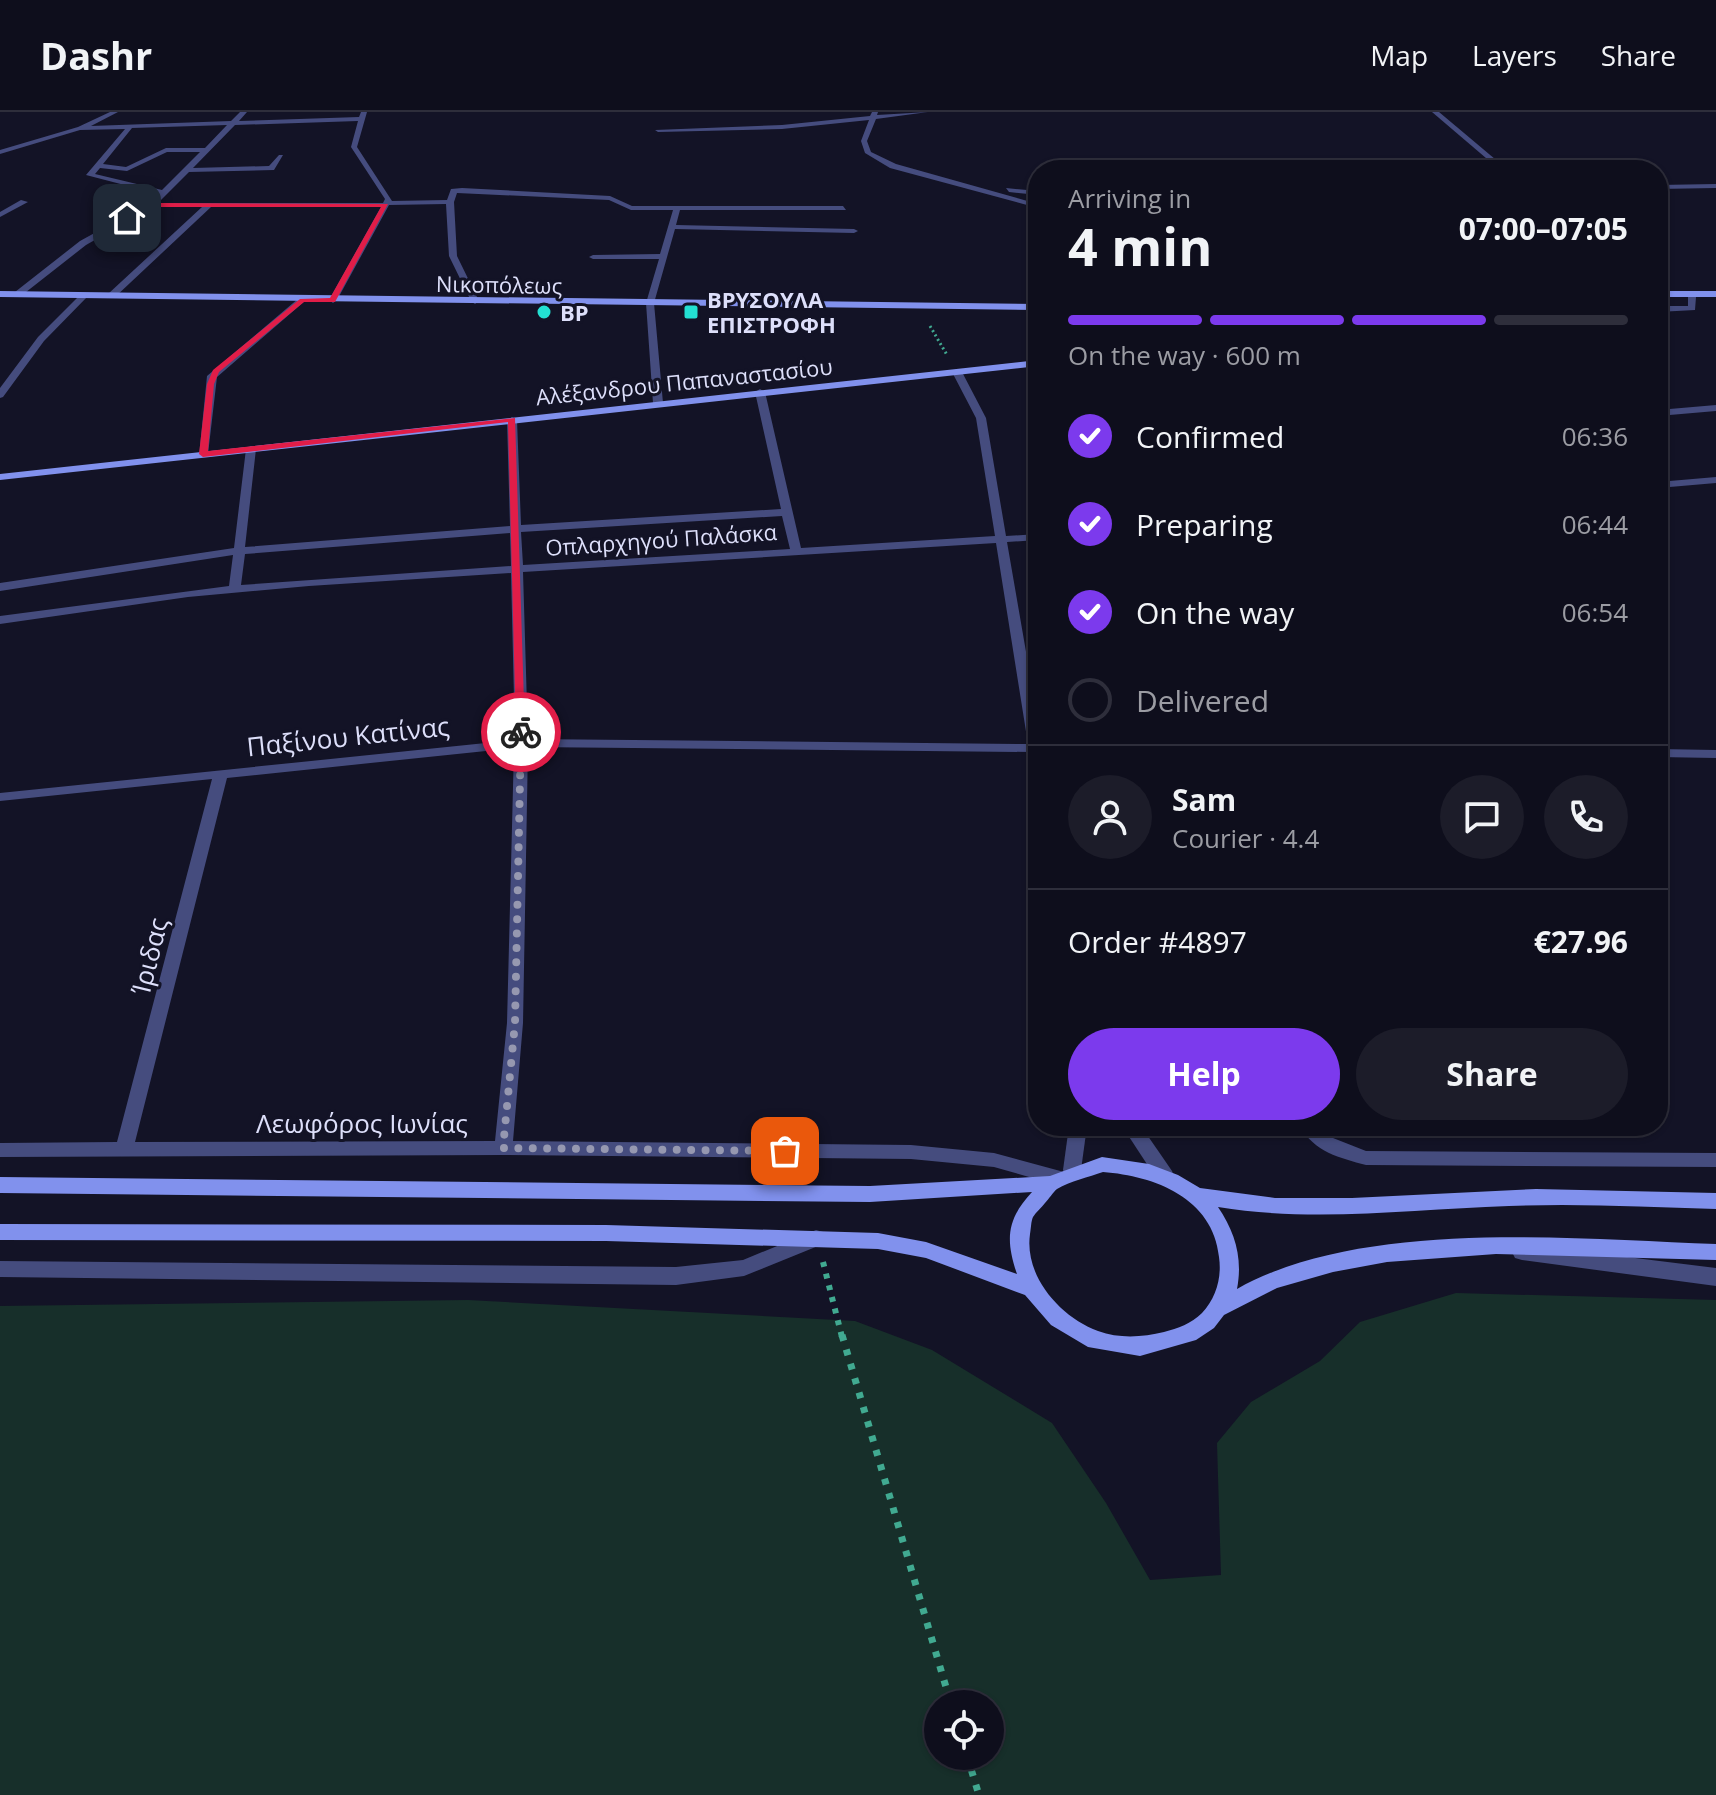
<!DOCTYPE html>
<meta charset="utf-8">
<style>
:root{--surface:#0e0e1c;--page:#1c1c29;--text:#f1f3f6;--muted:#9b9ca3;--line:#2e2e3b;--accent:#7c3aed}
body{margin:0;font-family:"Open Sans",sans-serif;background:var(--page);color:var(--text);height:100vh;display:flex;flex-direction:column;font-size:30px;white-space:nowrap}
*{box-sizing:border-box;margin:0}
p{font-size:26px;color:var(--muted)}
.icon{flex:none;width:44px;height:44px;fill:none;stroke:currentColor;stroke-width:2;stroke-linecap:round;stroke-linejoin:round}
.map{position:relative;flex:1;overflow:hidden}
.drawer{position:absolute;left:1028px;top:48px;width:640px;height:976px;display:flex;flex-direction:column;background:var(--surface);border-radius:32px;box-shadow:0 2px 6px #0004,0 0 0 2px var(--line)}
.drawer>*{flex:none}
.buttons{position:absolute;left:924px;top:1578px;display:grid;gap:16px}
.buttons a{display:grid;place-items:center;width:80px;height:80px;border-radius:50%;background:var(--surface);box-shadow:0 2px 6px #0004,0 0 0 2px var(--line);font-size:40px}
.pin{position:absolute;display:grid;place-items:center;width:68px;height:68px;color:#fff;margin:-34px;border-radius:16px;box-shadow:0 4px 12px #0006}
.courier{position:absolute;display:grid;place-items:center;width:80px;height:80px;margin:-40px;border:6px solid #e11d48;border-radius:50%;background:#fff;color:#222;box-shadow:0 2px 10px #0007}
.head em{font-style:normal;font-weight:700}
.head div{display:flex;flex-direction:column-reverse}
.head{display:flex;align-items:center;justify-content:space-between;height:136px;padding:0 40px}
h1{font-size:52px;font-weight:700;line-height:60px}
.bar{display:grid;grid-template-columns:repeat(4,1fr);gap:12px 8px;align-content:center;height:96px;padding:0 40px}
.bar i{height:10px;border-radius:6px;background:var(--line)}
.bar .selected{background:var(--accent)}
.bar p{grid-column:span 4}
.line{display:flex;align-items:center;gap:20px;padding:0 40px;border-top:2px solid var(--line)}
.line div{flex:1}
.round{display:grid;place-items:center;flex:none;width:84px;height:84px;border-radius:42px;background:var(--page)}
ol{padding:0 40px;list-style:none}
li{display:flex;align-items:center;gap:24px;height:88px}
li p{margin-inline-start:auto}
li .icon{padding:8px;border-radius:50%;background:var(--accent);color:#fff;stroke-width:4}
li:last-child{color:var(--muted)}
li i{width:44px;height:44px;border:4px solid var(--line);border-radius:50%}
.button{display:flex;gap:16px;margin-top:auto;padding:16px 40px}
.button a{flex:1;height:92px;border-radius:48px;background:var(--accent);color:#fff;font-size:32px;font-weight:700;line-height:92px;text-align:center}
.button a+a{background:var(--page);color:var(--text)}
header{display:flex;align-items:center;gap:48px;box-sizing:border-box;height:112px;padding:0 40px;background:var(--surface);border-bottom:2px solid var(--line)}
header strong{font-size:38px}
nav{display:flex;gap:44px;margin-inline-start:auto;font-size:28px}
.map>svg:first-child{display:block}
.green{fill:#172f2a;fill-rule:evenodd}
.lines{fill:none;stroke-linecap:round;stroke-linejoin:round}
.path-far2{stroke:#41aa91;stroke-width:3;stroke-dasharray:2 3;stroke-linecap:butt}
.path-far1{stroke:#41aa91;stroke-width:6;stroke-dasharray:5 7;stroke-linecap:butt}
.path{stroke:#41aa91;stroke-width:7;stroke-dasharray:6 9;stroke-linecap:butt}
.lane{fill:#454c7e;fill-rule:evenodd}
.street{fill:#454c7e;fill-rule:evenodd}
.secondary{fill:#8191ed;fill-rule:evenodd}
.route{fill:#e11d48}
.done{stroke:#9698b0;stroke-width:8;stroke-dasharray:0 14.4}
.poi-dot{fill:#23e0d2;stroke:#131326;stroke-width:3}
.labels{text-anchor:middle;dominant-baseline:central;stroke-width:6;stroke-linejoin:round;paint-order:stroke}
.far-street-label{font-size:22px;fill:#dddffa;stroke:#131326}
.far-poi-label{font-size:22px;font-weight:bold;fill:#dddffa;stroke:#131326;text-anchor:start}
.street-label{font-size:26px;fill:#dddffa;stroke:#131326}
</style>
<header>
<strong>Dashr</strong>
<nav><a>Map</a><a>Layers</a><a>Share</a></nav>
</header>
<div class="map">
<svg width="1716" height="1683" viewBox="0 0 1716 1683">
<rect width="100%" height="100%" fill="#131326"/>
<path class="green" d="M1456,1181L1716,1188V1683H0V1194L468,1188L855,1209L932,1238L1052,1311L1106,1391L1150,1468L1221,1463L1217,1331L1251,1290L1320,1249L1360,1210ZM938,1592H990V1644H938Z"/>
<g class="lines">
<path class="path-far2" d="M930,214L947,243"/>
<path class="path-far1" d="M823,1150L842,1225"/>
<g class="path">
<path d="M842,1223L951,1592"/>
<path d="M967,1644L979,1683"/>
</g>
<g class="lane">
<path d="M872,0H878L877,3L928,0L876,7L867,29L871,40L896,52L1038,92V96L890,56L865,41L861,29L869,8L782,17L658,20L655,18L782,13L870,4Z"/>
<path d="M1432,0H1439L1508,58H1500Z"/>
<path d="M1716,72V76L1658,77V73Z"/>
<path d="M1006,76L1038,79V83L1009,80Z"/>
<path d="M1692,182L1696,185L1695,198L1658,200V194H1688V185Z"/>
</g>
<g class="street">
<path d="M110,0H118L91,14L231,9L240,0H247L239,9L359,5L361,0H367L357,35L392,89L447,88L451,77L462,76L610,84L632,94H843L846,98H680L676,113L854,117L858,119L854,121L675,117L654,191L663,291L658,294L653,291L646,191L659,147H593L589,145L593,143L660,142L673,98H631L609,88L457,81L454,90L457,144L479,189L475,192L471,189L449,144L446,92L389,93L337,188L333,191L329,188L381,95H211L114,186H108V182L202,95H153L86,133L21,184H15V180L80,129L149,91L159,82L86,63L125,17L80,18L0,42V38L78,15ZM358,9L351,35L385,87L383,91H158L189,60L274,58L283,43H279L269,54L193,56L235,13ZM227,13L205,36H166L126,55L103,52L132,16ZM167,40H200L162,78L95,62L100,56L127,59Z"/>
<path d="M21,88L28,90L0,105V100Z"/>
<path d="M81,182L88,184L44,229L3,285L0,286V276L38,225Z"/>
<path d="M299,186L306,188L217,265L208,342L199,344L207,264Z"/>
<path d="M957,257L962,260L986,306L1006,424L1038,422V428L1007,430L1038,609V647L1032,646L1030,640L528,635L523,911L513,1029L911,1033L994,1041L1064,1060L1066,1065L1064,1070L1057,1073L994,1055L911,1047L503,1043L0,1045V1031L117,1030L212,667L0,689V681L515,628L511,461L309,474L188,485L0,512V504L229,474L233,443L0,479V471L234,436L246,337L251,334L256,337L245,435L510,414L507,308L512,305L517,308L521,413L781,397L755,280L760,277L765,280L801,436L995,424L976,306L952,260ZM782,404L790,437L523,453L521,420ZM510,421L511,454L241,473L245,442ZM996,431L1028,632L528,627L523,460ZM514,636L507,911L495,1029L135,1030L227,666Z"/>
<path d="M1716,293V299L1658,304V298Z"/>
<path d="M1716,365V371L1658,376V370Z"/>
<path d="M1658,637L1716,638V646L1658,645Z"/>
<path d="M1069,1014H1087L1081,1058L1079,1063L1072,1066L1065,1063L1063,1058Z"/>
<path d="M1122,1014H1141L1172,1059L1174,1064L1172,1069L1165,1072L1158,1069Z"/>
<path d="M1300,1014H1319L1333,1026L1366,1039L1716,1041V1055L1366,1053C1340,1046 1314,1040 1300,1014Z"/>
<path d="M816,1118L823,1120L826,1126L823,1132L744,1164L676,1173L0,1165V1149L676,1155L743,1148Z"/>
<path d="M1522,1132L1716,1156V1174L1522,1148L1515,1146L1512,1140L1515,1134Z"/>
</g>
<g class="secondary">
<path d="M0,179L1038,192V198L0,185Z"/>
<rect x="1658" y="179" width="58" height="6"/>
<path d="M1038,248V254L0,368V362Z"/>
<path d="M1102,1045L1149,1052L1178,1063L1200,1076L1275,1086H1352L1536,1077L1716,1081V1097C1647,1095 1578,1091 1509,1094C1413,1097 1314,1111 1218,1095C1235,1120 1243,1146 1237,1177C1363,1106 1574,1127 1716,1132V1148L1496,1142L1387,1150L1333,1160L1277,1176L1224,1203L1214,1216L1196,1228L1140,1244L1088,1235L1051,1213L1025,1183L926,1146L878,1137L606,1129L0,1128V1112L606,1113L878,1121L926,1130L1017,1162C1005,1127 1007,1107 1032,1080L870,1090L0,1081V1065L870,1074L1050,1064ZM1103,1060C1155,1064 1213,1086 1219,1145C1222,1166 1216,1186 1202,1201C1191,1212 1178,1216 1164,1220C1143,1225 1120,1227 1098,1219C1060,1205 1024,1164 1030,1122C1031,1117 1031,1109 1033,1105C1036,1100 1042,1095 1045,1091C1049,1087 1053,1080 1057,1077C1070,1069 1089,1065 1103,1060Z"/>
</g>
</g>
<path class="route" d="M152,91L388,92L335,190H304L219,260L214,272L208,339L515,306L525,622L516,620L508,310L203,345L199,342L207,272L213,258L300,187L330,186L381,95H153L129,107L124,106Z"/>
<g class="lines">
<path class="done" d="M521,620L515,911L503,1036L785,1039"/>
</g>
<g class="poi-dot">
<circle cx="544" cy="200" r="8"/>
<rect x="683" y="192" width="16" height="16" rx="4"/>
</g>
<g class="labels">
<g class="far-street-label">
<text transform="translate(499 172) rotate(1)">Νικοπόλεως</text>
<text transform="translate(684 269) rotate(-6)">Αλέξανδρου Παπαναστασίου</text>
<text transform="translate(661 427) rotate(-4)">Οπλαρχηγού Παλάσκα</text>
</g>
<g class="far-poi-label">
<text x="707" y="187">ΒΡΥΣΟΥΛΑ<tspan x="707" dy="25">ΕΠΙΣΤΡΟΦΗ</tspan></text>
<text x="560" y="200">BP</text>
</g>
<g class="street-label">
<text transform="translate(348 624) rotate(-6)">Παξίνου Κατίνας</text>
<text transform="translate(149 844) rotate(-76)">Ίριδας</text>
<text x="362" y="1011">Λεωφόρος Ιωνίας</text>
</g>
</g>
</svg>
<div class="buttons">
<a><svg class="icon" aria-label="locate" viewBox="0 0 24 24"><circle cx="12" cy="12" r="6"/><path d="M12 2v4M12 18v4M2 12h4M18 12h4"/></svg></a>
</div>
<div class="pin" style="left:785px;top:1039px;background:#ea580c"><svg class="icon" aria-label="bag" viewBox="0 0 24 24"><path d="M5 8h14l-1 12H6zM9 8a3 3 0 0 1 6 0"/></svg></div>
<div class="pin" style="left:127px;top:106px;background:#1f2937"><svg class="icon" aria-label="home" viewBox="0 0 24 24"><path d="M3 11l9-7 9 7M6 9v11h12V9"/></svg></div>
<div class="courier" style="left:521px;top:620px"><svg class="icon" aria-label="bike" viewBox="0 0 24 24"><circle cx="6" cy="16" r="4"/><circle cx="18" cy="16" r="4"/><path d="M6 16l4-8h5l3 8M10 8l3 8H6M13 5h3"/></svg></div>
<section class="drawer">
<div class="head"><div><h1>4 min</h1><p>Arriving in</p></div><em>07:00–07:05</em></div>
<div class="bar"><i class="selected"></i><i class="selected"></i><i class="selected"></i><i></i><p>On the way · 600 m</p></div>
<ol>
<li><svg class="icon" aria-label="check" viewBox="0 0 24 24"><path d="M5 12l5 5 9-10"/></svg>Confirmed<p>06:36</p></li>
<li><svg class="icon" aria-label="check" viewBox="0 0 24 24"><path d="M5 12l5 5 9-10"/></svg>Preparing<p>06:44</p></li>
<li><svg class="icon" aria-label="check" viewBox="0 0 24 24"><path d="M5 12l5 5 9-10"/></svg>On the way<p>06:54</p></li>
<li><i></i>Delivered</li>
</ol>
<div class="line" style="height:144px"><a class="round"><svg class="icon" aria-label="person" viewBox="0 0 24 24"><circle cx="12" cy="8" r="4"/><path d="M4 21q1-7 8-7t8 7"/></svg></a><div><b>Sam</b><p>Courier · 4.4</p></div><a class="round"><svg class="icon" aria-label="chat" viewBox="0 0 24 24"><path d="M4 5h16v11H9l-5 4z"/></svg></a><a class="round"><svg class="icon" aria-label="phone" viewBox="0 0 24 24"><path d="M5 4h4l2 5-3 2q2 4 5 5l2-3 5 2v4C11 20 4 13 5 4z"/></svg></a></div>
<div class="line" style="height:104px"><div>Order #4897</div><b>€27.96</b></div>
<div class="button"><a>Help</a><a>Share</a></div>
</section>
</div>
